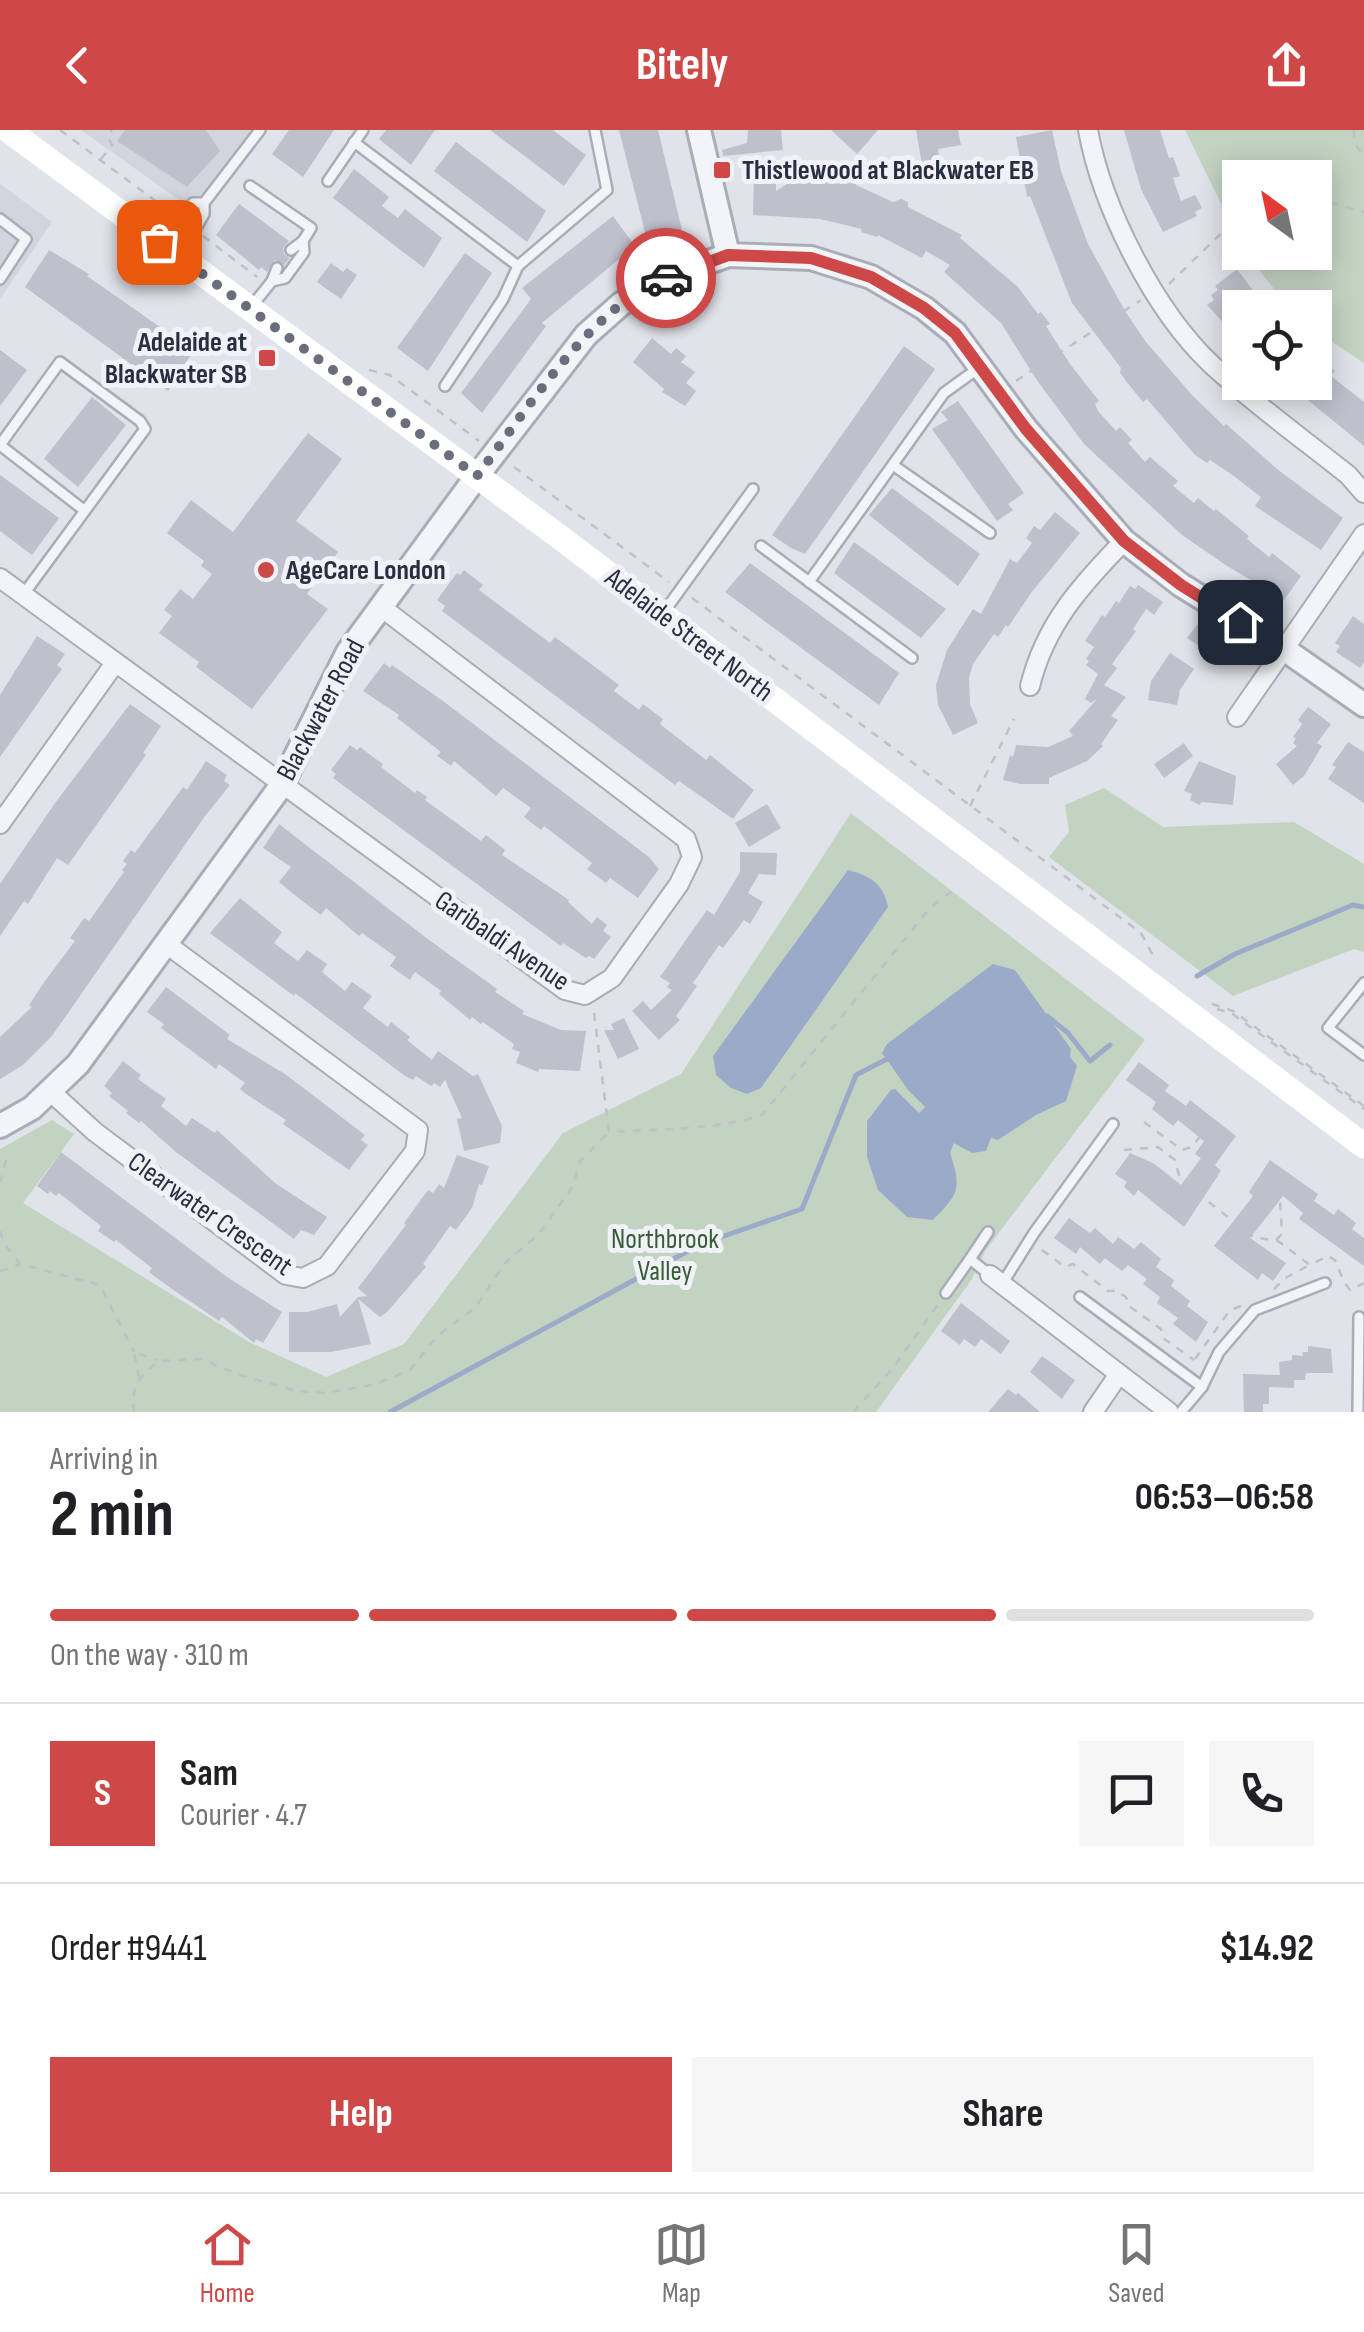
<!DOCTYPE html>
<meta charset="utf-8">
<style>
:root{--surface:#fff;--page:#f6f6f6;--text:#202124;--muted:#757577;--line:#e0e0e0;--accent:#cd4847}
body{margin:0;font-family:"Sofia Sans Condensed",sans-serif;background:var(--page);color:var(--text);height:100vh;display:flex;flex-direction:column;font-size:38px;white-space:nowrap}
*{box-sizing:border-box;margin:0}
p{font-size:32px;color:var(--muted)}
.icon{flex:none;width:55px;height:55px;fill:none;stroke:currentColor;stroke-width:2;stroke-linecap:round;stroke-linejoin:round}
.map{position:relative;height:1282px;overflow:hidden}
.side{display:flex;flex-direction:column;background:var(--surface);flex:1}
.side>*{flex:none}
.needle{width:65px;rotate:327deg}
.buttons{position:absolute;left:1222px;top:30px;display:grid;gap:20px}
.buttons a{display:grid;place-items:center;width:110px;height:110px;border-radius:0px;background:var(--surface);box-shadow:0 5px 25px #0003;font-size:50px}
.pin{position:absolute;display:grid;place-items:center;width:85px;height:85px;color:#fff;margin:-42px;border-radius:20px;box-shadow:0 5px 15px #0006}
.courier{position:absolute;display:grid;place-items:center;width:100px;height:100px;margin:-50px;border:8px solid #cd4847;border-radius:50%;background:#fff;color:#222;box-shadow:0 2px 12px #0007}
.summary em{font-style:normal;font-weight:700}
.summary div{display:flex;flex-direction:column-reverse}
.summary{display:flex;align-items:center;justify-content:space-between;height:170px;padding:0 50px}
h1{font-size:65px;font-weight:700;line-height:75px}
.bar{display:grid;grid-template-columns:repeat(4,1fr);gap:15px 10px;align-content:center;height:120px;padding:0 50px}
.bar i{height:12px;border-radius:8px;background:var(--line)}
.bar .current{background:var(--accent)}
.bar p{grid-column:span 4}
.line{display:flex;align-items:center;gap:25px;padding:0 50px;border-top:2px solid var(--line)}
.line div{flex:1}
.round{display:grid;place-items:center;flex:none;width:105px;height:105px;border-radius:0px;background:var(--page)}
.action{display:flex;gap:20px;margin-top:auto;padding:20px 50px}
.action a{flex:1;height:115px;border-radius:0px;background:var(--accent);color:#fff;font-size:40px;font-weight:700;line-height:115px;text-align:center}
.action a+a{background:var(--page);color:var(--text)}
header{display:flex;justify-content:space-between;align-items:center;height:130px;padding:0 50px;background:var(--accent);color:#fff;font-size:45px;font-weight:700}
.tab-bar{display:flex;justify-content:space-around;align-items:center;height:140px;border-top:2px solid var(--line);background:var(--surface);font-size:28px;color:var(--muted)}
.tab-bar a{display:grid;justify-items:center;gap:5px}
.tab-bar .current{color:var(--accent)}
.map>svg:first-child{display:block}
.built{fill:#d3d5de}
.green{fill:#c3d3c2}
.water{fill:#9caac9}
.lines{fill:none;stroke-linecap:round;stroke-linejoin:round}
.stream{stroke:#9caac9;stroke-width:5}
.building{fill:#bec1cc}
.service-casing{stroke:#a9adb7;stroke-width:14}
.minor-casing{stroke:#a9adb7;stroke-width:22}
.tertiary-casing{stroke:#a9adb7;stroke-width:28}
.path{stroke:#bec1c8;stroke-width:2.5;stroke-dasharray:8 8;stroke-linecap:butt}
.service{stroke:#f3f4f7;stroke-width:9}
.minor{stroke:#f3f4f7;stroke-width:18}
.tertiary{stroke:#f3f4f7;stroke-width:22}
.secondary{stroke:#fff;stroke-width:25}
.done{stroke:#696d7c;stroke-width:10;stroke-dasharray:0 18}
.route{stroke:#cd4847;stroke-width:12}
.poi-dot{fill:#cd4847;stroke:#f0f2f7;stroke-width:4}
.labels{text-anchor:middle;dominant-baseline:central;stroke-width:10;stroke-linejoin:round;paint-order:stroke}
.poi-label{font-size:28px;font-weight:bold;fill:#292e41;stroke:#f0f2f7;text-anchor:start}
.street-label{font-size:28px;fill:#292e41;stroke:#f0f2f7}
.park-label{font-size:28px;fill:#385c37;stroke:#f0f2f7}
</style>
<header><svg class="icon" aria-label="back" viewBox="0 0 24 24"><path d="M15 5l-7 7 7 7"/></svg>Bitely<svg class="icon" aria-label="share" viewBox="0 0 24 24"><path d="M12 15V3M7 8l5-5 5 5M5 13v7h14v-7"/></svg></header>
<div class="map">
<svg width="1364" height="1282" viewBox="0 0 1364 1282">
<rect width="100%" height="100%" fill="#e0e3e9"/>
<g class="built">
<path d="M81,0H260L200,85Z"/>
<path d="M0,54L52,92L0,169Z"/>
</g>
<g class="green">
<path d="M1185,0H1364V233L1315,201V178L1288,177L1246,123L1315,122V48H1240V112Z"/>
<path d="M1104,658L1163,697L1294,692L1364,734V822L1354,819L1233,866L1049,727L1069,702L1065,675Z"/>
<path d="M851,683L1145,910L985,1121L972,1149L876,1282H0V1019L52,990L74,1004L23,1073L249,1212L326,1247L404,1214L563,1003L681,944Z"/>
</g>
<g class="water">
<path d="M848,740C870,746 883,753 888,777L761,958L747,964L731,958L716,945L713,926Z"/>
<path d="M993,834L1015,840L1071,919L1070,927L1077,936L1066,971L1036,985L998,1010L991,1008L986,1021L972,1023L954,1013L950,1023C962,1058 959,1064 933,1090L907,1087L878,1060L867,1027V991L891,960L895,959L919,983L925,977L908,960L882,923L887,914Z"/>
</g>
<g class="lines">
<g class="stream">
<path d="M1197,846L1235,824L1353,775L1364,777"/>
<path d="M1041,886H1047L1068,903L1090,931L1110,915"/>
<path d="M390,1282L701,1114L802,1079L856,945L889,928"/>
</g>
</g>
<g class="building">
<path d="M125,0H206L220,21L187,57L117,11Z"/>
<path d="M289,0H334L303,47L272,24Z"/>
<path d="M386,0H435L411,35L379,9Z"/>
<path d="M490,0H553L586,25L564,56Z"/>
<path d="M619,0H658L682,100L647,110Z"/>
<path d="M748,0H781L783,20L723,26L722,20L747,13Z"/>
<path d="M831,0H878L857,24Z"/>
<path d="M916,0H958L961,15L938,19L940,32L922,35Z"/>
<path d="M1052,0L1061,41L1088,114L1125,181L1146,212L1192,265L1224,296L1226,294L1277,339L1343,388L1321,420L1255,376L1261,367L1231,344L1210,330L1207,333L1195,325L1147,269L1143,272L1130,256L1120,243L1121,238L1072,173L1030,66L1027,67L1016,7Z"/>
<path d="M1124,0H1160L1169,28L1173,27L1180,46L1173,48L1181,71L1195,65L1202,78L1195,82L1197,86L1163,102L1141,59Z"/>
<path d="M456,12L546,81L527,112L434,41Z"/>
<path d="M354,39L389,67L382,76L398,88L405,79L442,108L424,138L333,68Z"/>
<path d="M754,46L776,47V61L796,48L841,54L853,47L856,55L893,72L901,69L908,72V77L962,105L960,108L1018,157L1038,184L1041,182L1050,194L1046,196L1070,234L1099,271L1095,274L1098,281L1116,301L1120,297L1132,310L1128,313L1145,332L1150,327L1178,351L1173,356L1194,373L1198,368L1214,381L1216,379L1249,406L1247,409L1269,427L1272,423L1301,446L1284,470L1227,436L1182,405L1084,314L1036,249L1001,193L944,142L950,135L926,121L922,128L878,105L877,107L861,102L862,99L820,89L753,85Z"/>
<path d="M239,74L289,111L283,118L284,124L290,128L284,135L275,130L267,142L261,137L259,140L216,105Z"/>
<path d="M613,86L635,116L542,193L546,196L482,283L461,263L531,169L522,158Z"/>
<path d="M49,120L89,144L87,146L167,202L165,204L192,223L168,261L25,157Z"/>
<path d="M465,123L492,143L428,241L397,218Z"/>
<path d="M331,133L343,142L347,138L357,145L341,169L317,152Z"/>
<path d="M1237,139L1266,178H1240V211L1207,175L1214,170L1211,165L1218,160L1215,156Z"/>
<path d="M652,208L671,224L676,218L686,226L681,232L695,242L686,253L696,261L685,276L662,262L664,259L633,232Z"/>
<path d="M904,216L935,239L805,424L791,418L772,405Z"/>
<path d="M0,220L27,240L0,276Z"/>
<path d="M1315,222L1330,234L1329,236L1335,241L1331,246L1364,272V316L1286,252H1315Z"/>
<path d="M92,267L126,295L78,357L44,329Z"/>
<path d="M958,271L1024,363L1008,374L1013,380L997,391L932,299L948,290L941,282Z"/>
<path d="M308,303L342,329L296,391L338,422L307,464L328,479L252,579L196,537L199,532L159,503L172,486L164,480L180,459L193,469L212,444L201,436L204,431L167,403L191,370L233,402Z"/>
<path d="M0,345L59,388L32,425L0,401Z"/>
<path d="M892,358L980,424L958,456L869,385Z"/>
<path d="M1055,382L1080,403L1031,463L1008,497L1006,495L998,507L994,504L973,534L969,548L970,574L978,593L953,605L938,575L936,555L947,520L973,479L981,484L1010,429L1017,433L1032,413L1026,408L1034,396L1040,400Z"/>
<path d="M854,412L946,479L921,508L834,443Z"/>
<path d="M750,433L899,543L879,575L725,462Z"/>
<path d="M464,440L483,455L479,460L550,513L555,507L619,555L614,561L639,580L643,574L663,589L660,594L706,630L710,625L754,660L733,689L679,651L675,655L442,481L445,476L437,470L457,443L460,445Z"/>
<path d="M1138,455L1163,472L1154,485L1146,479L1133,499L1136,501L1112,534L1117,538L1104,555L1126,567L1111,586L1118,590L1101,614L1103,616L1087,631L1049,648V654H1020L1003,650L1010,625L1013,627L1016,615L1048,617L1073,606L1069,601L1097,569L1091,573L1085,569L1098,544L1086,535L1089,531L1086,529L1094,517L1085,511L1102,485L1105,487L1116,471L1119,473L1130,456L1135,459Z"/>
<path d="M1353,486L1364,494V532L1360,538L1336,522L1340,516L1335,513Z"/>
<path d="M1197,495L1225,513L1215,526L1187,508Z"/>
<path d="M37,506L65,524L57,535L62,539L0,627V565Z"/>
<path d="M1170,523L1194,539L1180,560L1177,575L1148,570L1151,551Z"/>
<path d="M384,533L390,538L392,535L443,571L649,727L659,739L638,768L610,748L606,753L587,739L592,733L544,696L541,700L524,687L531,678L503,658L496,666L454,631L451,636L437,626L441,622L397,588L399,585L363,561Z"/>
<path d="M130,574L161,596L143,623L146,625L68,735L57,728L28,774L24,771L0,806V754L55,673Z"/>
<path d="M1308,577L1331,594L1317,613L1322,616L1304,646L1293,655L1276,634L1297,616L1293,613L1296,609L1293,607L1302,594L1298,590Z"/>
<path d="M1348,612L1364,622V673L1328,649L1336,637L1332,635Z"/>
<path d="M1184,613L1193,626L1164,648L1154,634Z"/>
<path d="M350,615L357,620L360,617L373,627L383,634L381,637L415,663L417,660L427,667L425,670L481,711L486,705L505,720L502,725L569,770L568,772L592,794L597,787L607,795L603,801L611,807L594,829L589,826L586,828L563,813L561,816L333,648L336,644L331,640Z"/>
<path d="M206,631L227,645L224,651L230,655L205,686L52,906L23,935L0,949V907L32,877L29,875L45,851L75,811L70,808L84,788L89,791L124,742L122,740L127,734L123,731L131,720L135,723L183,657L187,660Z"/>
<path d="M1199,631L1236,646L1233,675L1201,672L1200,675L1190,670L1192,664L1184,661Z"/>
<path d="M767,674L781,698L749,717L735,693Z"/>
<path d="M279,694L429,810L497,859L495,862L524,881L522,884L561,900L586,901L580,941L539,939L538,942L516,933L520,922L512,919L514,914L483,892L481,894L472,887L470,890L439,864L441,861L415,842L410,850L390,836L396,827L362,803L359,806L326,778L321,785L301,770L279,752L291,737L263,718Z"/>
<path d="M740,722L777,723L776,745L759,744L748,763L763,772L750,794L744,790L723,818L719,815L693,853L697,856L676,886L680,890L659,910L632,881L643,871L651,880L672,860L667,857L670,853L660,847L707,780L714,785L740,742Z"/>
<path d="M240,768L282,802L274,813L298,831L307,820L327,834L322,842L345,861L352,852L372,866L363,878L388,897L391,892L410,907L407,910L432,930L438,921L473,946L478,944L502,996L500,1013L464,1021L457,989L462,988L445,950L440,957L434,953L431,956L416,946L413,950L405,946L295,863L294,866L210,803Z"/>
<path d="M166,857L230,905L227,909L285,944L365,1005L361,1010L368,1015L349,1040L283,994L286,990L246,964L240,959L245,953L219,934L216,939L161,898L164,894L147,882Z"/>
<path d="M624,888L639,919L618,929L604,900H614L611,894Z"/>
<path d="M123,931L141,945L138,949L166,969L161,976L186,996L192,988L215,1003L217,1000L275,1053L327,1087L314,1105L301,1100L294,1109L176,1022L141,991L139,993L126,983L128,981L109,966L112,963L104,956Z"/>
<path d="M1139,932L1169,955L1165,961L1186,976L1190,970L1236,1006L1215,1035L1221,1041L1184,1097L1138,1060L1134,1066L1124,1057L1127,1052L1115,1044L1130,1023L1153,1033L1181,1055L1201,1028L1195,1024L1204,1011L1178,990L1173,996L1152,979L1156,972L1126,950Z"/>
<path d="M61,1022L227,1147L282,1182L263,1213L256,1209L254,1213L222,1187L219,1191L169,1157L149,1142L152,1138L116,1110L114,1112L98,1101L101,1096L59,1063L56,1066L50,1061L48,1064L37,1056Z"/>
<path d="M457,1025L489,1036L482,1055L479,1054L472,1078L456,1100L450,1096L423,1134L426,1137L387,1182L380,1187L358,1169L371,1214L331,1222H289V1182H308L337,1174L340,1187L358,1167L367,1166L358,1158L406,1095L404,1093L428,1060L433,1063L439,1054L444,1058Z"/>
<path d="M1270,1030L1318,1064L1314,1071L1334,1085L1338,1079L1356,1093L1352,1099L1364,1108V1136L1299,1089L1303,1083L1283,1066L1250,1108L1286,1133L1273,1151L1262,1143L1258,1150L1214,1116L1253,1066L1249,1062Z"/>
<path d="M1069,1088L1090,1103L1095,1098L1113,1114L1118,1107L1134,1119L1141,1112L1161,1129L1156,1137L1174,1150L1171,1156L1190,1171L1187,1176L1208,1192L1196,1212L1173,1194L1178,1188L1157,1173L1160,1167L1143,1154L1147,1149L1128,1135L1122,1141L1105,1128L1100,1134L1080,1117L1076,1124L1054,1108Z"/>
<path d="M961,1173L1010,1211L1001,1224L981,1209L975,1217L964,1209L960,1215L941,1201Z"/>
<path d="M1308,1216L1331,1219L1333,1243H1306L1305,1250H1294V1258L1269,1257V1274H1263V1282H1244L1243,1244L1280,1245L1279,1232L1292,1230V1225L1303,1226L1302,1222H1308Z"/>
<path d="M1042,1226L1075,1250L1062,1269L1030,1242Z"/>
<path d="M1008,1259L1016,1265L1018,1263L1040,1282H988Z"/>
</g>
<g class="lines">
<defs>
<g id="service">
<path d="M354,12L518,136"/>
<path d="M328,51L363,0"/>
<path d="M250,56L311,98L303,111"/>
<path d="M0,89L26,109L0,149"/>
<path d="M162,108L193,73H204"/>
<path d="M182,122L204,84V73L260,0"/>
<path d="M272,151L285,148L304,122L303,111L291,120"/>
<path d="M252,176L272,151L277,138"/>
<path d="M445,256L503,169L518,136L607,60L595,0"/>
<path d="M893,335L990,403"/>
<path d="M761,416L912,528"/>
<path d="M809,452L944,263L980,237"/>
<path d="M23,465L145,299L140,291L60,232L0,315L85,381"/>
<path d="M664,482L753,359"/>
<path d="M1364,853L1328,898L1364,925"/>
<path d="M970,1129L988,1102"/>
<path d="M1002,1154L1034,1103L1113,994"/>
<path d="M946,1163L970,1129L990,1145"/>
<path d="M1080,1167L1202,1257L1181,1282"/>
<path d="M1202,1257L1219,1222L1255,1180L1325,1153"/>
<path d="M1358,1282L1359,1187"/>
</g>
<g id="minor">
<path d="M1088,0C1102,77 1154,180 1211,234C1254,274 1303,309 1348,345L1364,363"/>
<path d="M0,448L565,860L585,865L612,848L679,754L692,727L686,709L381,477"/>
<path d="M1030,556C1045,495 1081,455 1124,411"/>
<path d="M1237,587L1364,404"/>
<path d="M0,694L115,533"/>
<path d="M51,962L95,1002L286,1145L303,1148L327,1136L415,1021L418,1000L165,813"/>
<path d="M990,1145L1169,1282"/>
<path d="M1093,1282L1119,1244"/>
</g>
<g id="tertiary">
<path d="M699,0L728,125"/>
<path d="M0,996L32,978L78,934L281,656L348,522L477,346L586,205L621,174L657,151L728,125L811,128L871,147L924,178L955,203L1026,299L1124,411L1181,455L1284,519L1364,575"/>
</g>
</defs>
<use href="#service" class="service-casing"/>
<use href="#minor" class="minor-casing"/>
<use href="#tertiary" class="tertiary-casing"/>
<g class="path">
<path d="M60,0L169,81"/>
<path d="M1354,0V11L1364,28"/>
<path d="M101,29L112,15L108,7L112,0"/>
<path d="M1315,68L1364,82"/>
<path d="M203,106L257,147"/>
<path d="M1169,154L1240,85"/>
<path d="M369,240L390,245L479,311"/>
<path d="M1016,251L1141,170"/>
<path d="M514,337L669,452"/>
<path d="M692,468L1141,803L1156,831"/>
<path d="M970,676L1014,589"/>
<path d="M1212,874L1233,881L1364,976"/>
<path d="M1217,879L1231,883L1364,979"/>
<path d="M594,883L609,1002C657,999 717,1000 762,985L930,778L957,757"/>
<path d="M1144,992L1182,1020L1192,1017L1208,996"/>
<path d="M1124,1020L1158,1017L1175,1030L1180,1049L1253,1107L1278,1111L1310,1135L1328,1126L1335,1130L1344,1152L1350,1160L1364,1153"/>
<path d="M0,1053L6,1030L4,1022"/>
<path d="M0,1101L4,1113L20,1134L100,1155L134,1222"/>
<path d="M1276,1110L1282,1104L1280,1070L1288,1057"/>
<path d="M1042,1120L1065,1137L1073,1134L1108,1161H1117L1126,1167L1129,1176L1161,1199L1163,1208L1194,1230"/>
<path d="M0,1141L19,1135"/>
<path d="M1274,1159L1285,1148L1308,1136"/>
<path d="M1195,1229L1230,1180L1241,1176"/>
<path d="M139,1248L134,1222L157,1230"/>
<path d="M134,1282C131,1254 139,1249 158,1231L201,1229L240,1245L297,1261L326,1263L376,1254L410,1240L437,1206L475,1178L505,1133L539,1104L573,1056L580,1031L609,1002"/>
<path d="M853,1282L893,1238L939,1173"/>
</g>
<use href="#service" class="service"/>
<use href="#minor" class="minor"/>
<use href="#tertiary" class="tertiary"/>
<path class="secondary" d="M8,0L557,405L1364,1016"/>
</g>
<g class="lines">
<path class="done" d="M159,112L477,346C524,284 591,176 666,148"/>
<path class="route" d="M666,148L728,125L811,128L871,147L924,178L955,203L1026,299L1124,411L1181,455L1240,492"/>
</g>
<g class="poi-dot">
<rect x="712" y="30" width="20" height="20" rx="5"/>
<rect x="257" y="218" width="20" height="20" rx="5"/>
<circle cx="266" cy="440" r="10"/>
</g>
<g class="labels">
<g class="poi-label">
<text x="742" y="40">Thistlewood at Blackwater EB</text>
<text x="247" y="212" text-anchor="end">Adelaide at<tspan x="247" dy="32">Blackwater SB</tspan></text>
<text x="286" y="440">AgeCare London</text>
</g>
<g class="street-label">
<text transform="translate(689 505) rotate(37)">Adelaide Street North</text>
<text transform="translate(321 580) rotate(-62)">Blackwater Road</text>
<text transform="translate(502 811) rotate(34)">Garibaldi Avenue</text>
<text transform="translate(210 1084) rotate(35)">Clearwater Crescent</text>
</g>
<g class="park-label">
<text x="665" y="1109">Northbrook<tspan x="665" dy="32">Valley</tspan></text>
</g>
</g>
</svg>
<div class="buttons">
<a><svg class="needle" viewBox="-14 -14 28 28"><path d="M0-13l5 13h-10z" fill="#e53935"/><path d="M0 13l5-13h-10z" fill="#757577"/></svg></a>
<a><svg class="icon" aria-label="locate" viewBox="0 0 24 24"><circle cx="12" cy="12" r="6"/><path d="M12 2v4M12 18v4M2 12h4M18 12h4"/></svg></a>
</div>
<div class="pin" style="left:159px;top:112px;background:#ea580c"><svg class="icon" aria-label="bag" viewBox="0 0 24 24"><path d="M5 8h14l-1 12H6zM9 8a3 3 0 0 1 6 0"/></svg></div>
<div class="pin" style="left:1240px;top:492px;background:#1f2937"><svg class="icon" aria-label="home" viewBox="0 0 24 24"><path d="M3 11l9-7 9 7M6 9v11h12V9"/></svg></div>
<div class="courier" style="left:666px;top:148px"><svg class="icon" aria-label="car" viewBox="0 0 24 24"><path d="M5 17H2v-5l4-1 3-4h7l3 4 3 1v5h-3M9 17h6M6 11h13"/><circle cx="7" cy="17" r="2"/><circle cx="17" cy="17" r="2"/></svg></div>
</div>
<section class="side">
<div class="summary"><div><h1>2 min</h1><p>Arriving in</p></div><em>06:53–06:58</em></div>
<div class="bar"><i class="current"></i><i class="current"></i><i class="current"></i><i></i><p>On the way · 310 m</p></div>
<div class="line" style="height:180px"><b class="round" style="background:var(--accent);color:#fff">S</b><div><b>Sam</b><p>Courier · 4.7</p></div><a class="round"><svg class="icon" aria-label="chat" viewBox="0 0 24 24"><path d="M4 5h16v11H9l-5 4z"/></svg></a><a class="round"><svg class="icon" aria-label="phone" viewBox="0 0 24 24"><path d="M5 4h4l2 5-3 2q2 4 5 5l2-3 5 2v4C11 20 4 13 5 4z"/></svg></a></div>
<div class="line" style="height:130px"><div>Order #9441</div><b>$14.92</b></div>
<div class="action"><a>Help</a><a>Share</a></div>
</section>
<nav class="tab-bar">
<a class="current"><svg class="icon" aria-label="home" viewBox="0 0 24 24"><path d="M3 11l9-7 9 7M6 9v11h12V9"/></svg>Home</a>
<a><svg class="icon" aria-label="map" viewBox="0 0 24 24"><path d="M3 6l6-2 6 2 6-2v14l-6 2-6-2-6 2zM9 4v14M15 6v14"/></svg>Map</a>
<a><svg class="icon" aria-label="saved" viewBox="0 0 24 24"><path d="M7 4h10v16l-5-4-5 4z"/></svg>Saved</a>
</nav>
